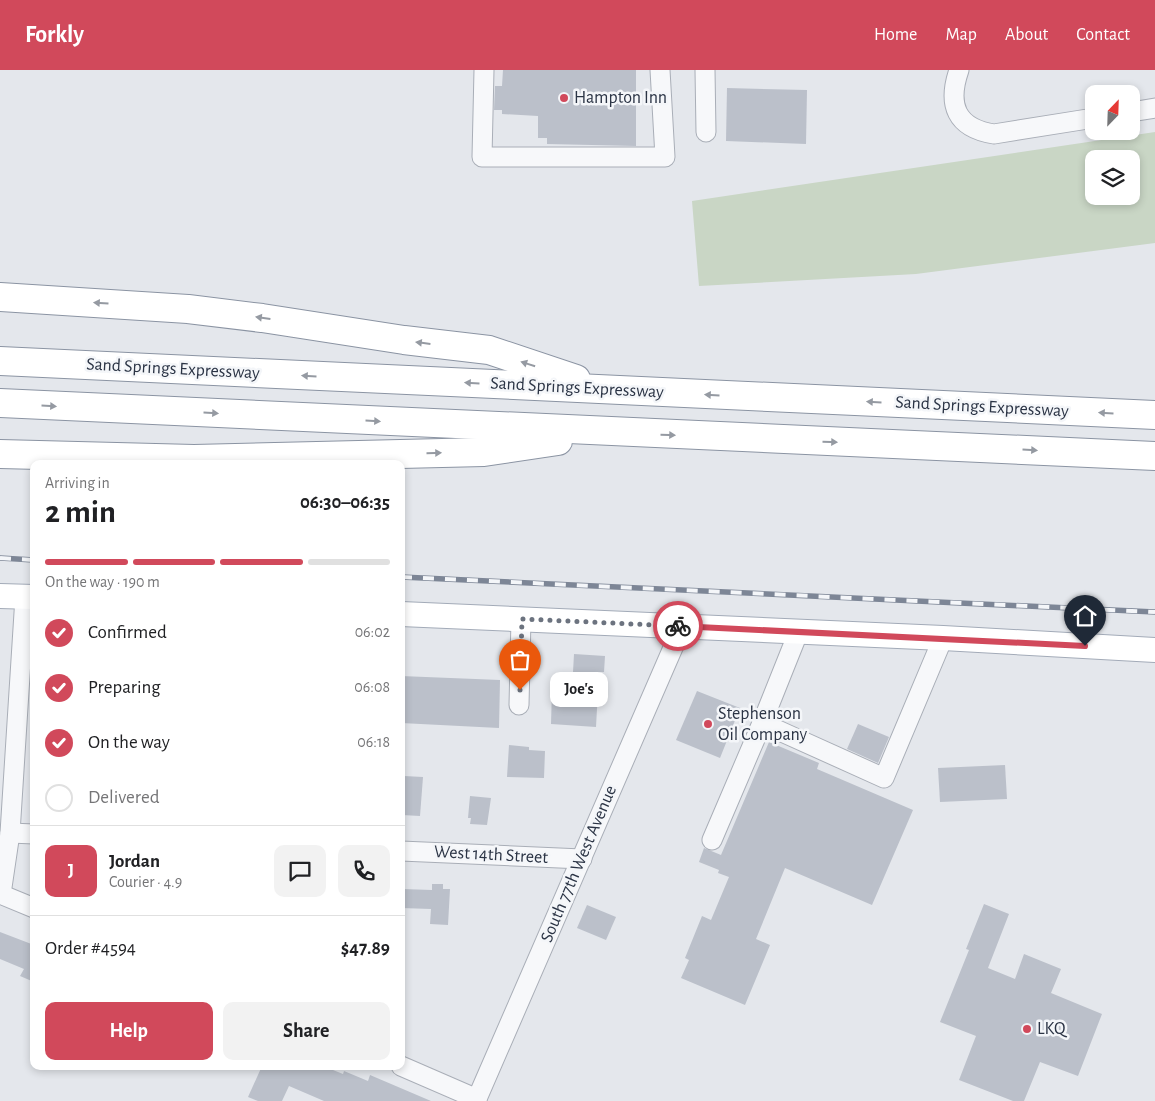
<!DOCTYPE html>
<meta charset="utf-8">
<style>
:root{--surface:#fff;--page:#f2f2f2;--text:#202124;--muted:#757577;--line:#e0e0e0;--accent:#d1495b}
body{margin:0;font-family:"Alegreya Sans",sans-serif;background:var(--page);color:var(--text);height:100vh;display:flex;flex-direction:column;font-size:19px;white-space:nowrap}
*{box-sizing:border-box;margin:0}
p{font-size:16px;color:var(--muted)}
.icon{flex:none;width:28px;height:28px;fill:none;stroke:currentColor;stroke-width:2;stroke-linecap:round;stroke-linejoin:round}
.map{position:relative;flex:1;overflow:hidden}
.panel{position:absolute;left:30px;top:390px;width:375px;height:610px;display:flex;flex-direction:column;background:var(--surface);border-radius:10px;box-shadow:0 2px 8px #0003}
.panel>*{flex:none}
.needle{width:32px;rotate:23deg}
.controls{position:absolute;left:1085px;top:15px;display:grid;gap:10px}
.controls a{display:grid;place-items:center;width:55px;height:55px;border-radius:10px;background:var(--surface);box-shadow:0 2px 8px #0003;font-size:25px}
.pin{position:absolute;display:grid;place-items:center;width:42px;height:42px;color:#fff;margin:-51px -21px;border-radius:50% 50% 50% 0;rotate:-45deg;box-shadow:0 0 5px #0007}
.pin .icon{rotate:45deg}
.courier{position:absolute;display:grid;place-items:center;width:50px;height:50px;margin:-25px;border:4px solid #d1495b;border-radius:50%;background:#fff;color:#222;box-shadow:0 1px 6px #0007}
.bubble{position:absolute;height:35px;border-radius:10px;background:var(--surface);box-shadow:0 2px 8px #0003;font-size:16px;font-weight:600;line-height:35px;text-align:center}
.head em{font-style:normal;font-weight:600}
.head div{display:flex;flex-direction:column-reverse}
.head{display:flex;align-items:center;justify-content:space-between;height:85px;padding:0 15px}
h1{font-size:32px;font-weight:600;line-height:38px}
.bar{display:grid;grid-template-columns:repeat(4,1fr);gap:8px 5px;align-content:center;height:60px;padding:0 15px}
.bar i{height:6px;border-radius:4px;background:var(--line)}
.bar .selected{background:var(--accent)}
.bar p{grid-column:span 4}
.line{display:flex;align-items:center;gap:12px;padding:0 15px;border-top:1px solid var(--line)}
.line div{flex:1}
.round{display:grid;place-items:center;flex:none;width:52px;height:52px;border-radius:10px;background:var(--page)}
ol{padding:0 15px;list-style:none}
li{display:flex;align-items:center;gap:15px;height:55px}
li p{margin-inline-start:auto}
li .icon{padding:5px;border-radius:50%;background:var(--accent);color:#fff;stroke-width:4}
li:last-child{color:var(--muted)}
li i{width:28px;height:28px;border:2px solid var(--line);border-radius:50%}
.primary-button{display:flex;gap:10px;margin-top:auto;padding:10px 15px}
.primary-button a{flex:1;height:58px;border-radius:10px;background:var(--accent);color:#fff;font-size:20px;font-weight:600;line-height:58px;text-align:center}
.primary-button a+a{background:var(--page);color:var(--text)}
header{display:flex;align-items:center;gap:30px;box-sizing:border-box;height:70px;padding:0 25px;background:var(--accent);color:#fff}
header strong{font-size:24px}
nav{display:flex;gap:28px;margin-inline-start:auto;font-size:18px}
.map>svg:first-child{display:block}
.green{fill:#c9d6c5;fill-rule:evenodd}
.building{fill:#bbc0ca}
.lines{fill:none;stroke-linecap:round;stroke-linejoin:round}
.minor-casing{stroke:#a9aeb7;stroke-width:21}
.major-casing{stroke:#a3abb8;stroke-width:26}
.highway-casing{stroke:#8b94a3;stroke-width:30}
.minor{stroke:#f7f8fa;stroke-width:19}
.major{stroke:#fff;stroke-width:24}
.highway{stroke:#fff;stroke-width:28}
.rail-casing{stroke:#7d8696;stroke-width:5.5}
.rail{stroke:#f4f6f9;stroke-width:4;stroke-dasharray:11;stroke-linecap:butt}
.oneway{fill:#959aa2}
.done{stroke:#6c737f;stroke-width:5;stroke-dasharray:0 9}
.route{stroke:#d1495b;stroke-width:6}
.poi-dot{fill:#d1495b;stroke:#f4f6f9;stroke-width:2}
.labels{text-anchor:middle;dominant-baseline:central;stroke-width:5;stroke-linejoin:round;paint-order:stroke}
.poi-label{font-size:18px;fill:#2b3445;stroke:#f4f6f9;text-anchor:start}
.street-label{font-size:18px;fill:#2b3445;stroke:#f4f6f9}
</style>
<header>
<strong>Forkly</strong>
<nav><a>Home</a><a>Map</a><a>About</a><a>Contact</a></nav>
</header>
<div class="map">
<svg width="1155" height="1031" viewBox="0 0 1155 1031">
<rect width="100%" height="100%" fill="#e4e7ec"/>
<path class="green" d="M1155,62V173L916,204L699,216L692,131ZM1094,89H1131V126H1094Z"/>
<g class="building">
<path d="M503,0H636V76L547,74V68H538V46L502,44V40H494L495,16H502Z"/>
<path d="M727,18L807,20L806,74L726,71Z"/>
<path d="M574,584L605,586L604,602H599L596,657L551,654L552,619L572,620Z"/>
<path d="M401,606L500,610L499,658L401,653Z"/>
<path d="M697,621L740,638L720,688L676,670Z"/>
<path d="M858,654L889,667L878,693L847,679Z"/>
<path d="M769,672L819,693L817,699L913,740L872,835L785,798L756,869L770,875L745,935L681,908L689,890L685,888L702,846L711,850L729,807L718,803L719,800L699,792L704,778L721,785Z"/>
<path d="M509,675L529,677V680L545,681L544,708L507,707Z"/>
<path d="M1005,695L1007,729L940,732L938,698Z"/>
<path d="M404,706L423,707L420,746L402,745Z"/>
<path d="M470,726L491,728L487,755L470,754L471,748H468Z"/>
<path d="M432,814H443V819H450L448,855L430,854L431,839L401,838L402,819L432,820Z"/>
<path d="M984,834L1009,844L988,898L1015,909L1024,884L1061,899L1051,923L1102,944L1078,1006L1040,992L1024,1031H1013L959,1010L976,966L940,952L969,880L966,879Z"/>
<path d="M587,835L616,847L606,870L577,858Z"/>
<path d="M0,862L34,875V912L20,906L24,899L0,889Z"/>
<path d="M262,996H323L343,1004L344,1001L368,1011L370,1005L431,1031H324L289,1016L282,1031H258L248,1027Z"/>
</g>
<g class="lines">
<defs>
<g id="minor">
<path d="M484,0L482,87H665L660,0"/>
<path d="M705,0L706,62"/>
<path d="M959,0C947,35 956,58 994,64L1094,48"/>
<path d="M1131,42L1155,38"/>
<path d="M798,563L762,653L884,708L943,568"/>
<path d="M519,635L521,549"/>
<path d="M10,763L34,764"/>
<path d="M712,770L762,653"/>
<path d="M401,781L582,789"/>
<path d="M0,824L34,838"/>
<path d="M1,824L10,763L25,527"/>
<path d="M401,996L477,1029"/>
<path d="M476,1031L682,557"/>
</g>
<g id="major">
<path d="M0,526L34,527"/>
<path d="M401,544L943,568L1155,580"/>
</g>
<g id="highway">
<path d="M0,227L188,239L262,248L404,270L489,280L576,309"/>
<path d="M0,291L1155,345"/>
<path d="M0,333L1155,386"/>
<path d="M0,384L194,389L484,382L558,371"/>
</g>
</defs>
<use href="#minor" class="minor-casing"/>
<use href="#major" class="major-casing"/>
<use href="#highway" class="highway-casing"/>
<use href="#minor" class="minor"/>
<use href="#major" class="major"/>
<use href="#highway" class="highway"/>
<defs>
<g id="rail">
<path d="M0,488L34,490"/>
<path d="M401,507L1155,542"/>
</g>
</defs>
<use href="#rail" class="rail-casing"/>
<use href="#rail" class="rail"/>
</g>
<defs><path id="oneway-solid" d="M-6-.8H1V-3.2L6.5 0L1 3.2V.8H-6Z" transform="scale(1.25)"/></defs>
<g class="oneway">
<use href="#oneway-solid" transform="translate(101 233) rotate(-176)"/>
<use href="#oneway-solid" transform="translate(263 248) rotate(-172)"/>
<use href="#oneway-solid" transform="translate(423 273) rotate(-173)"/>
<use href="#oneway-solid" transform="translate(528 294) rotate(-162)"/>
<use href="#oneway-solid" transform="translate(309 306) rotate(-177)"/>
<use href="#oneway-solid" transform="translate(472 313) rotate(-177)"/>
<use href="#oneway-solid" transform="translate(712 325) rotate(-177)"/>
<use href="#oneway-solid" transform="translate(874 332) rotate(-177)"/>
<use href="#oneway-solid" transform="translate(49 336) rotate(3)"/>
<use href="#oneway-solid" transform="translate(211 343) rotate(3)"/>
<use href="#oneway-solid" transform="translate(1106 343) rotate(-177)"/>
<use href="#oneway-solid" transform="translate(373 351) rotate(3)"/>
<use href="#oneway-solid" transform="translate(668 365) rotate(2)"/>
<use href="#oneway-solid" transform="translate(830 372) rotate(2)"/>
<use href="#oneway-solid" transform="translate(1030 380) rotate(3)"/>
<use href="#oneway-solid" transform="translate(434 383) rotate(-1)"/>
</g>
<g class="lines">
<path class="done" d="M520,620L522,549L678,556"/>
<path class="route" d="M678,556L1085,576"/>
</g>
<g class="poi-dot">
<circle cx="564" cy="28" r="5"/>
<circle cx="708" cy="654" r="5"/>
<circle cx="1027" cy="959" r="5"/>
</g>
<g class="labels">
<g class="poi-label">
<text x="574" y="28">Hampton Inn</text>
<text x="718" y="644">Stephenson<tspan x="718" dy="21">Oil Company</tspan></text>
<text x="1037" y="959">LKQ</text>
</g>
<g class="street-label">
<text transform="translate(173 299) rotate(3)">Sand Springs Expressway</text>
<text transform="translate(577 318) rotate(3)">Sand Springs Expressway</text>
<text transform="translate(982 337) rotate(3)">Sand Springs Expressway</text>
<text transform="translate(491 785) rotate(3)">West 14th Street</text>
<text transform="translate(579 794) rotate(-67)">South 77th West Avenue</text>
</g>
</g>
</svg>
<div class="controls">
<a><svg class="needle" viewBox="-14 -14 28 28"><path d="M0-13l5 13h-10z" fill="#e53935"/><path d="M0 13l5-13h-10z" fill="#757577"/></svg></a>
<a><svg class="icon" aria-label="layers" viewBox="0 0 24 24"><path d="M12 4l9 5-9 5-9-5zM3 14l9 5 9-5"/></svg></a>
</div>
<div class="pin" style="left:520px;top:620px;background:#ea580c"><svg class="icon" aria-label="bag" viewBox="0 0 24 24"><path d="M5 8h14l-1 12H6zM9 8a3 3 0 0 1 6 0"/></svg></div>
<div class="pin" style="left:1085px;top:576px;background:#1f2937"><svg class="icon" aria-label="home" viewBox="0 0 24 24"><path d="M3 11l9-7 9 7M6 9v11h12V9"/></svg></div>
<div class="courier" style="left:678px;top:556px"><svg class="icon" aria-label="bike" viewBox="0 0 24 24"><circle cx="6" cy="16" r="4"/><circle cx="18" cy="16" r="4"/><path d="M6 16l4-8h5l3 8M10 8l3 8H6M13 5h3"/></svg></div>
<div class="bubble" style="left:550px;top:602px;width:58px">Joe's</div>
<section class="panel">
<div class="head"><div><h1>2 min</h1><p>Arriving in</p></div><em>06:30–06:35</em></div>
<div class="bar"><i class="selected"></i><i class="selected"></i><i class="selected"></i><i></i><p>On the way · 190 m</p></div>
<ol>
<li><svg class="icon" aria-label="check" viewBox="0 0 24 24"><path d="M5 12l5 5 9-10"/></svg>Confirmed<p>06:02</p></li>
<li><svg class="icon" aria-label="check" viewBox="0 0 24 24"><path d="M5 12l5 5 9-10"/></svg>Preparing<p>06:08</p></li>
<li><svg class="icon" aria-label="check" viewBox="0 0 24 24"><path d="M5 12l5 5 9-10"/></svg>On the way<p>06:18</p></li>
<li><i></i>Delivered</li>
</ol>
<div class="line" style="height:90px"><b class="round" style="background:var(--accent);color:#fff">J</b><div><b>Jordan</b><p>Courier · 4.9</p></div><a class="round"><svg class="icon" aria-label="chat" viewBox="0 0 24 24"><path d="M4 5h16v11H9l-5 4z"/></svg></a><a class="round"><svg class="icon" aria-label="phone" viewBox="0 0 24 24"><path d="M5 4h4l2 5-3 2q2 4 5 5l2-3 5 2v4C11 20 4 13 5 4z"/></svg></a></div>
<div class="line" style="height:65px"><div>Order #4594</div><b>$47.89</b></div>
<div class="primary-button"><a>Help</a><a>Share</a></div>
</section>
</div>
